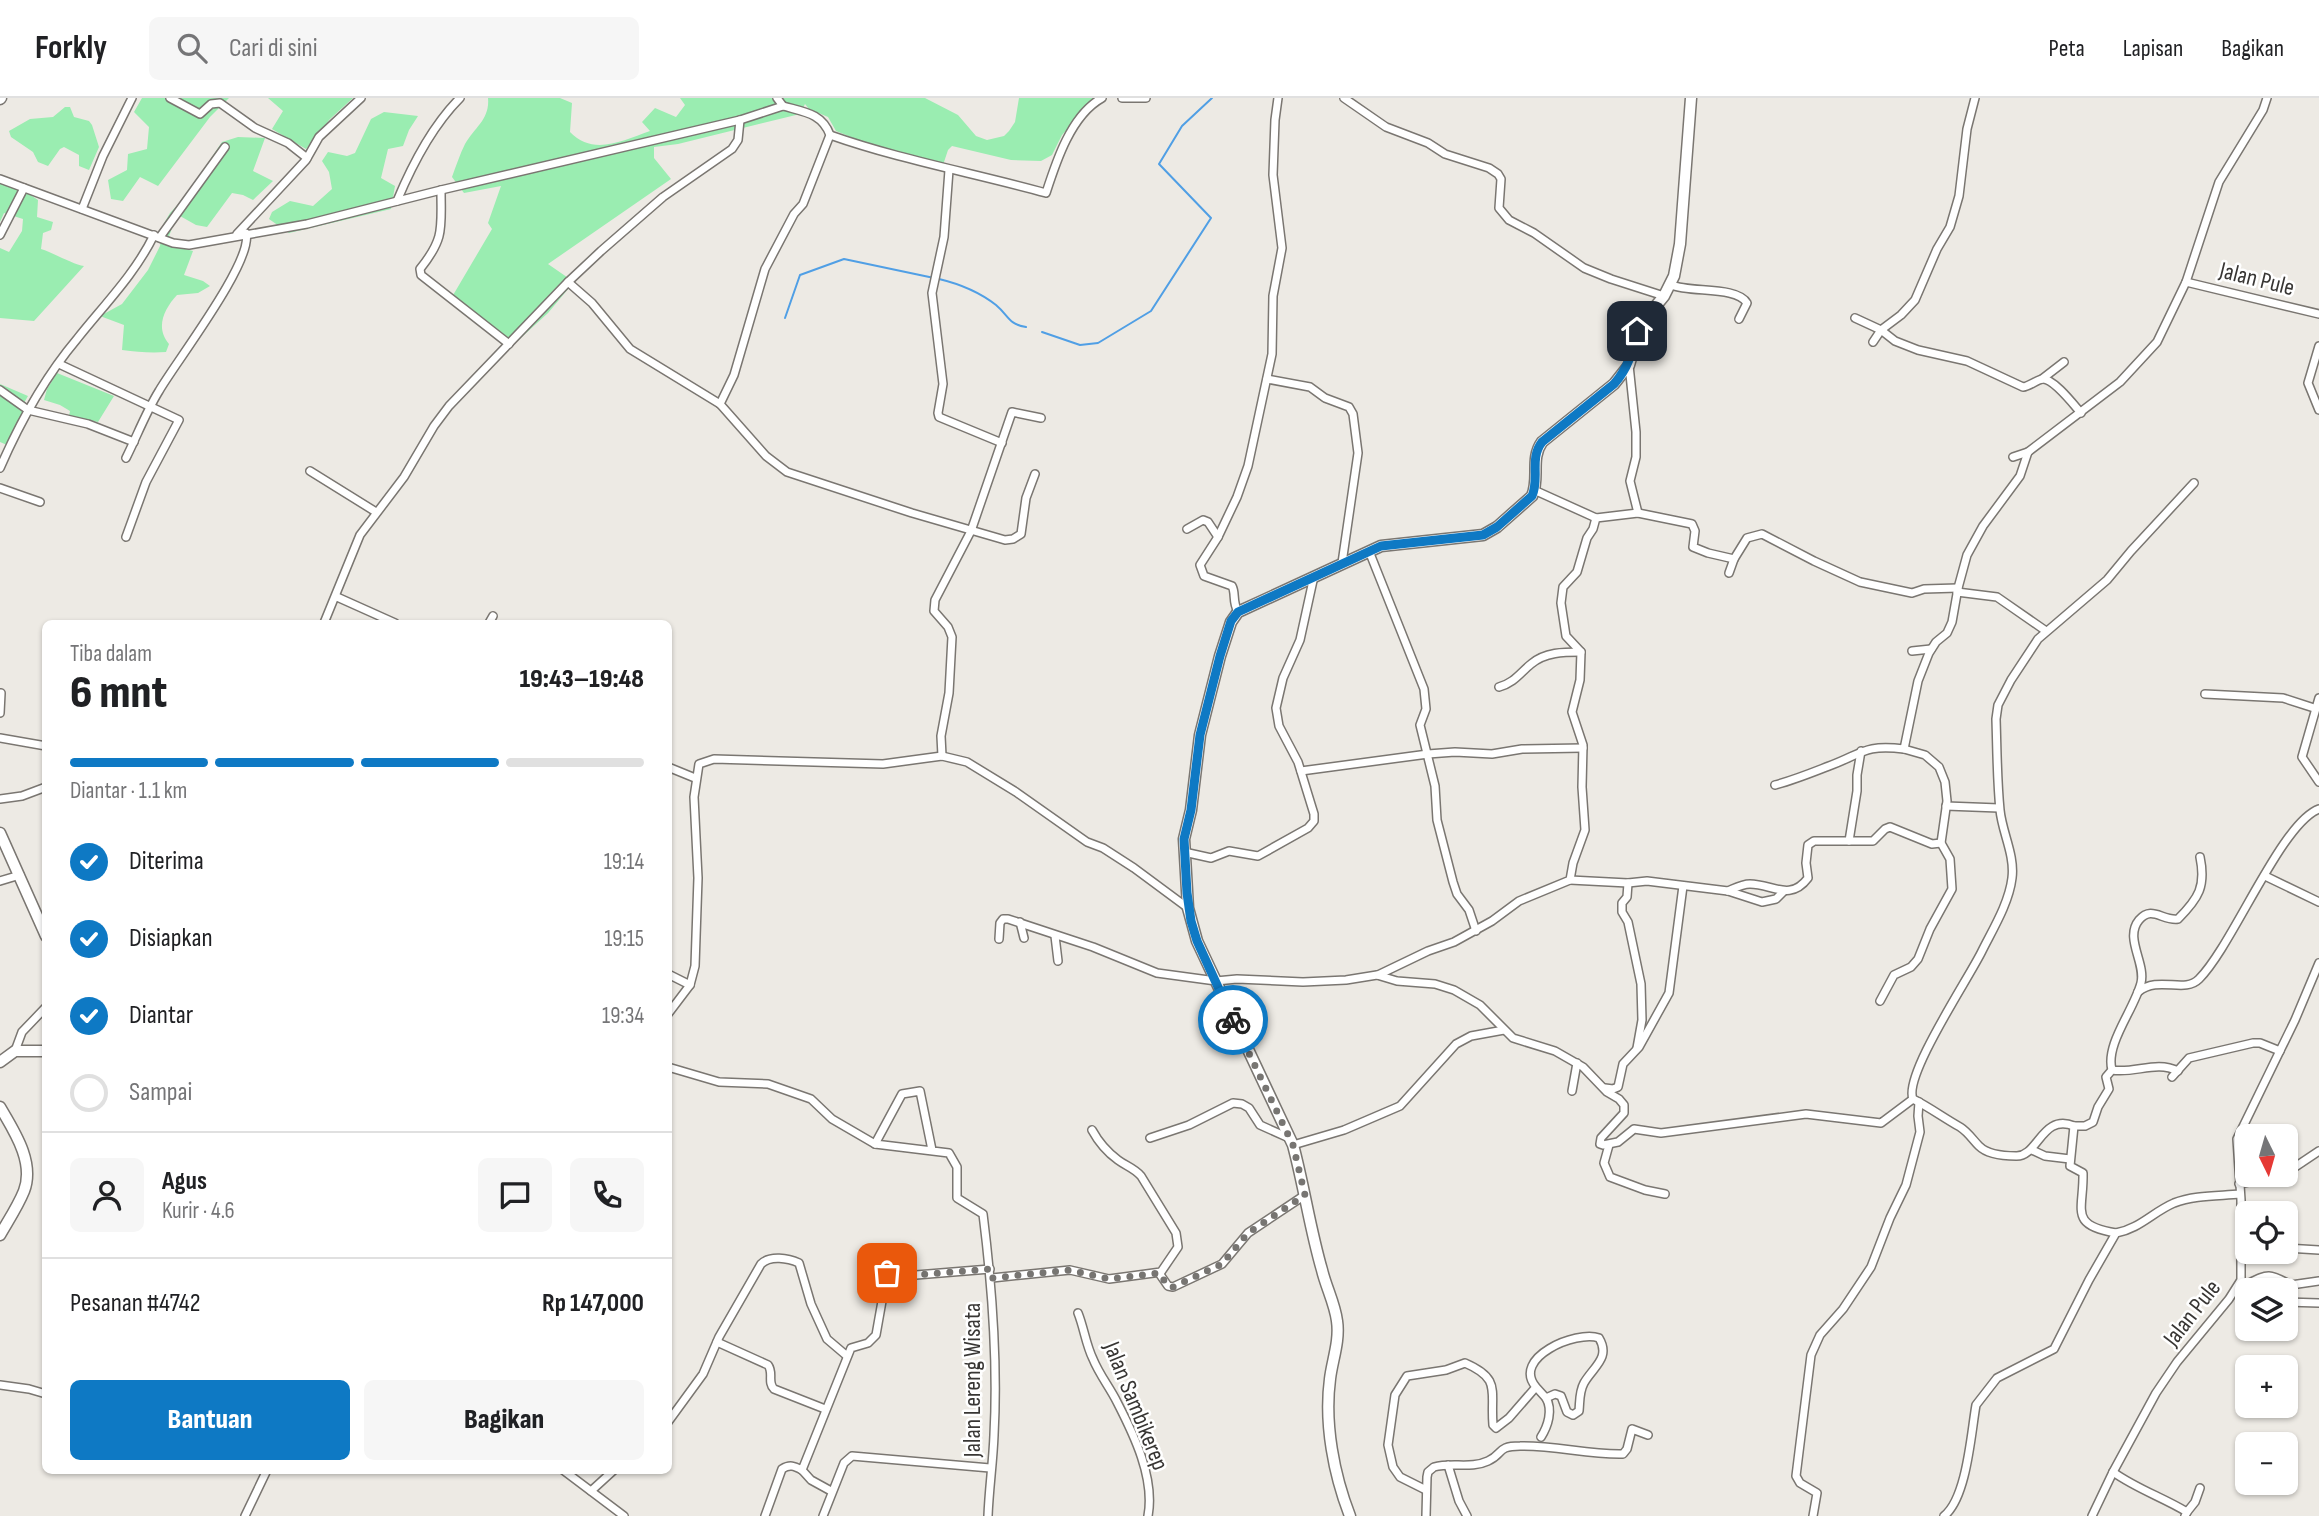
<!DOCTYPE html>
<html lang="id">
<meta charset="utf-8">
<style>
:root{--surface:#fff;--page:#f6f6f6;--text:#202124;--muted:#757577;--line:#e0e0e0;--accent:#0e79c4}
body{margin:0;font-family:"Sofia Sans Condensed",sans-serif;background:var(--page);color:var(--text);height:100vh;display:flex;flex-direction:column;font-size:26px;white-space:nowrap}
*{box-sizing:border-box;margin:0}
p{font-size:23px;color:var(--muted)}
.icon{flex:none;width:38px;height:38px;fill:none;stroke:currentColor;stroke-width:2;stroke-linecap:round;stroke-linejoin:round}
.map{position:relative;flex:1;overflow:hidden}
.sheet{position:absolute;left:42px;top:522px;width:630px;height:854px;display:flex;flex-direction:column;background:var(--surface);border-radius:10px;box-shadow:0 2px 5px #0004}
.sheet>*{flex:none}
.needle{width:46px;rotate:175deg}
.buttons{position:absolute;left:2235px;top:1026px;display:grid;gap:14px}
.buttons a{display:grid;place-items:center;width:63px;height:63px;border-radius:10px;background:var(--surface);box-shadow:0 2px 5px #0004;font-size:35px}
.pin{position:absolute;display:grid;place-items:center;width:60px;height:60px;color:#fff;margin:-30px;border-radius:14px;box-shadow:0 4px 10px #0006}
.courier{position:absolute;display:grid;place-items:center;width:70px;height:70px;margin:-35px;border:5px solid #0e79c4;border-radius:50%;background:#fff;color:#222;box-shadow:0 2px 9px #0007}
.head em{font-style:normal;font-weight:800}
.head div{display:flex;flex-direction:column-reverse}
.head{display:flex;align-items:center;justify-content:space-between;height:119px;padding:0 28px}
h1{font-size:46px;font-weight:800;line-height:52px}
.bar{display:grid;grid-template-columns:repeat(4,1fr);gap:10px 7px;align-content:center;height:84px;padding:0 28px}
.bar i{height:9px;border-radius:5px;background:var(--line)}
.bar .current{background:var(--accent)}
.bar p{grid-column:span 4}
.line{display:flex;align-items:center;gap:18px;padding:0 28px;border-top:2px solid var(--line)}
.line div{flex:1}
.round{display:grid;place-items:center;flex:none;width:74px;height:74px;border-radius:10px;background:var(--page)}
ol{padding:0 28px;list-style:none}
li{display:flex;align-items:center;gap:21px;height:77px}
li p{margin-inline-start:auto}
li .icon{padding:7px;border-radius:50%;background:var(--accent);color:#fff;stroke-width:4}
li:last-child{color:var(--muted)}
li i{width:38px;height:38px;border:4px solid var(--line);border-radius:50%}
.primary-button{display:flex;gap:14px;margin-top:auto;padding:14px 28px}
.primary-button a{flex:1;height:80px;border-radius:10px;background:var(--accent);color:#fff;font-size:28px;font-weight:800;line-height:80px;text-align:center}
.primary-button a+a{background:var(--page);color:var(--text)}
header{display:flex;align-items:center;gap:42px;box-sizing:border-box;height:98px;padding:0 35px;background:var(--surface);border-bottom:2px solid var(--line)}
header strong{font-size:33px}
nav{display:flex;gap:38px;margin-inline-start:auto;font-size:24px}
.search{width:490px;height:63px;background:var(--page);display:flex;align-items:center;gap:18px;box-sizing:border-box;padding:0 24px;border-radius:10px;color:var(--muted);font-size:26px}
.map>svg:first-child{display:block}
.green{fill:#9aedb1}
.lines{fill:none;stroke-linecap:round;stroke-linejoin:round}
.stream{stroke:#509fe5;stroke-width:2}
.street-casing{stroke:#7a7671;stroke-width:10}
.secondary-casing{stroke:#7a7671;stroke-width:13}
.street{stroke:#fff;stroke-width:7}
.secondary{stroke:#fff;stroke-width:10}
.done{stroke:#777572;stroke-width:7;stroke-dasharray:0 12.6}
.route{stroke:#0e79c4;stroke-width:9}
.labels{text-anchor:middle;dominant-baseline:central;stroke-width:5;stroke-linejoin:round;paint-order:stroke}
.street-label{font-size:24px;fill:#383634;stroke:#fff}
</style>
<header>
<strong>Forkly</strong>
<div class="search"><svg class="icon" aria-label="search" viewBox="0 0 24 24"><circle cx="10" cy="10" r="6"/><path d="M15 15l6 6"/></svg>Cari di sini</div>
<nav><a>Peta</a><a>Lapisan</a><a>Bagikan</a></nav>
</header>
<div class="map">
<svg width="2319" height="1418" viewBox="0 0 2319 1418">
<rect width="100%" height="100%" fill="#edeae4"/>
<g class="green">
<path d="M142,0H229L210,19L158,88L140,79L123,103L111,101L108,82L127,72L128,56L147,51L149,29L134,14Z"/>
<path d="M268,0H353L330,21L306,51L272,31L283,13Z"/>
<path d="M488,0H560L572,5L570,34C593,58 622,43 650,33L642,24L655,10L676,19L685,7L680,0H925L958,17L976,38L987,42L1004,38L1009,33L1015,24L1019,0H1096L1062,37L1052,57L1041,63L1011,62L952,48L948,52L943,67L878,50L836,33L828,19L809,11L805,6L800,16L678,46L654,49V60L671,81L548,166L574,184L548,215L513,247L449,204L492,131L488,125L501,88L464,95L452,79C456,68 460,56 465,46C475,29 490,21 488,0Z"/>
<path d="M65,9H70L74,19L89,23L92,27L99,49L89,72L79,68V57L64,49L60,51L48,68L38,64L33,54L11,39L9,33L30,21L53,19Z"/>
<path d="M384,14L418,18L409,32L403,48L388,51L381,80L395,88L391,111L289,135L269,121L272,114L290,103L313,108L332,91L329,74L322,63L328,54L347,58L355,55L371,21Z"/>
<path d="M238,39L265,40L253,73L273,83L253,102L243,97L232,95L207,129L196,127L180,118L174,125L166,146L193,153L184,177L203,183L210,188L198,195L177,197C164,211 155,230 169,246L166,254C151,255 137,254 122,252L124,227L100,218L122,206L148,172L160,148L163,127L170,115L185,99L222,44Z"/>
<path d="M0,85L29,96L38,102L37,119L53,124L51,132L43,135L41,151C54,155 74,167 84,168L34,223L0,220V150L9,154L22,133L23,121L4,115L0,124Z"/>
<path d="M57,275L114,298L98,324L69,318L70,313L60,307L44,302L47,291Z"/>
<path d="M0,286L28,298L20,312L24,314L7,347L0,344Z"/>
</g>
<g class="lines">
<g class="stream">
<path d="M939,181C960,186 978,193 996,207C1009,218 1008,226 1026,229"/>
<path d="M785,220L800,177L844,161L934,180"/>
<path d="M1042,234L1080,247L1098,245L1151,213L1211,120L1159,66L1182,28L1212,0"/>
</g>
<defs>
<g id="street">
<path d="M170,0L200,16L211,6L220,5L255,30L288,45L307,60"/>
<path d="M1122,0H1146"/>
<path d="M1344,0L1386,29L1428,45L1445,56L1489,70L1498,76L1501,81L1499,110L1509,122L1534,135L1584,170L1611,181L1664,198"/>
<path d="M830,37C901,62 974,75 1046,95C1056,64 1071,17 1102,0"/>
<path d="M949,72L944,139L932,195L943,286L938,315L939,319L1002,345"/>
<path d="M0,81L173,145L189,147L307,126L441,92L740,22L783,8L777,0"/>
<path d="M441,92C441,130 445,140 420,171L421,177L509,246"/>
<path d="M397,103C412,67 432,28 460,0"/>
<path d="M82,111L103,58L132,0"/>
<path d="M237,136L306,62L319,39L361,0"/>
<path d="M0,137L24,90"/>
<path d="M160,139L225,49"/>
<path d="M568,184L592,205L630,251L720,306L766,358L787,374L912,415L1005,442L1013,441L1021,436L1026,400L1035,376"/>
<path d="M2186,184L2319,216"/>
<path d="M1671,187C1691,195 1737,188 1747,205L1739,221"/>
<path d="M1855,220L1881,232L1895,243L1918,252L1967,263L2023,289C2030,288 2038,281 2043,281C2054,281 2074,307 2081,315"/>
<path d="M1873,244L1881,232L1901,217L1915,202L1937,151L1950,129L1959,98L1967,31L1975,0"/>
<path d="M2319,248L2308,285L2319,312"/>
<path d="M59,266L179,322L146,384L126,439"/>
<path d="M1267,281L1310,289L1325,300L1349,309L1353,316L1358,355L1342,465"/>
<path d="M2042,281L2064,264"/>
<path d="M0,292L28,312L88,326L134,344"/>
<path d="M720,306L734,277L765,171L794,116L803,106L830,37C822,15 804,14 783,8"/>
<path d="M2013,359L2028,354"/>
<path d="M126,360C137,338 146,314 159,293C175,265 254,163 246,135"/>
<path d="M0,370C20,324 45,279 77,241C104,207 135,176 154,137"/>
<path d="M310,373L376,414"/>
<path d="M0,390L40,404"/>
<path d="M1534,392L1596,420"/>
<path d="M1638,415L1692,426L1695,433L1693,449L1708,455L1734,461L1747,440L1762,436L1814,463L1860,484L1912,495L1924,491L1958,490"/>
<path d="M1187,431L1203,422L1208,424L1218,439"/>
<path d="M1369,453L1424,591L1426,611L1420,627L1435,688L1437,722L1453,784L1457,796L1469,812L1476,833"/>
<path d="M1729,475L1734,461"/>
<path d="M1957,494L1997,499L2046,533"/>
<path d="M337,499L395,525"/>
<path d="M1238,514C1232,503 1236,495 1232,488L1204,478L1200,467L1218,439L1237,399L1248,368L1272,256L1273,198L1282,150L1273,77L1275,22L1278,0"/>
<path d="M324,525L360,437L404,379L434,328L449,308L568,184L601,153L663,99L732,51L738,42L740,22"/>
<path d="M489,525L493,518"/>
<path d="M1912,553L1931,551"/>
<path d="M1499,589C1514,585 1520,575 1531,566C1545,554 1564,554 1581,554"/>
<path d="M2205,596L2283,600L2314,610"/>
<path d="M2319,600L2302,659L2319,684"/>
<path d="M0,615L1,595"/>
<path d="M0,640L46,648"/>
<path d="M942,658L941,638L949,595L952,539L948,529L934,513L935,502L971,433L1012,314L1041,320"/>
<path d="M668,669L695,680"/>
<path d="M1301,673L1428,656L1455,654L1492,656L1522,651L1583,650"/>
<path d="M1775,687C1794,682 1811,675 1829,668C1862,656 1864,646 1904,651L1918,583L1929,555L1936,544L1947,535L1952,524L1958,490L1967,457L1983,428L2020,378L2028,354L2120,284L2157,244L2186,184L2219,84L2263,12L2267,0"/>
<path d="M0,701L22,698L46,689"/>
<path d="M1946,708L1999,710"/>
<path d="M1849,743L1857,693V677L1861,653"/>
<path d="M1184,754L1211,760L1229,753L1258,758L1308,730L1314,723V716L1298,664L1279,628L1276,610L1283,580L1300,542L1314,478"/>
<path d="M2265,778L2319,804"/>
<path d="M1570,782L1628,785L1647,783L1728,793L1762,804L1776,801L1784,793"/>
<path d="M0,783L20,777"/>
<path d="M1628,785L1627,799L1622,805V814L1628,824L1641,886L1642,922L1637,950"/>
<path d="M1728,793C1735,790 1742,786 1750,786C1772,786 1790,804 1808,780L1806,765L1808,747L1814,743H1873L1885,731L1890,729L1932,746L1941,745"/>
<path d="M1020,824L1024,840"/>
<path d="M1055,838L1058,863"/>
<path d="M999,841L1000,825L1003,821H1008L1093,849L1157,875L1216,883L1237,881L1303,884L1346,882L1377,877L1397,883L1435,886L1454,892L1480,907L1513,940L1555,953L1583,969L1607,994L1619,1001L1624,1007V1015L1601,1040L1600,1046L1603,1047L1618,1044L1634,1031L1661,1035L1806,1016L1881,1025L1913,1001"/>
<path d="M668,876L690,887"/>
<path d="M1378,877L1428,853L1454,844L1492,823L1519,803L1570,782L1573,765L1585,732L1582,689L1583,647L1572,614L1580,582L1581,554L1566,538L1561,505L1563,489L1577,474L1587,440L1593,431L1596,420L1638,415L1630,383L1636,359V334L1629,267"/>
<path d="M2138,894C2159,877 2184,896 2199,881C2233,847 2281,725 2319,711"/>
<path d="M1880,903L1894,877L1911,869L1918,861L1930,831L1952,791L1950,761L1941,745L1947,703L1945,684L1939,669L1925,657L1904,651"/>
<path d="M668,916L690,887L695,868L698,780L694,699L699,666L714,661L883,666L942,658L967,664L1016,694L1087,744L1103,750L1134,770L1188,810"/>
<path d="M15,953L22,934L46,909"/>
<path d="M668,969L719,984L768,986L811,1001L832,1021L875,1046"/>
<path d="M2112,972C2105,946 2134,912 2141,885C2146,865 2124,840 2139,822C2152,807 2162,823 2178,821C2199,800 2206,788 2200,759"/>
<path d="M2172,979L2189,960L2253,945H2260L2280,953"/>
<path d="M1605,990L1613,991L1618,989L1623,966L1639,949L1669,895L1683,788"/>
<path d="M1572,993L1577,965"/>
<path d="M2074,1028C2042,1015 2038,1059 2016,1058C2004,1058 1988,1057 1979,1048C1973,1042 1968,1034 1960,1029C1944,1020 1929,1009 1913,1001C1903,978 1969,880 1982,853C1993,831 2009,805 2012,780C2015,757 2002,734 2000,712C1997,682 1997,651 1996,621L1998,607L2011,582L2038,541L2107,482L2131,453L2194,385"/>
<path d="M1150,1040L1189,1027L1233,1005L1242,1006L1249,1010L1260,1027L1289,1040"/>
<path d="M1293,1047L1344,1032L1400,1008L1456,946L1471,938L1504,932"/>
<path d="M1609,1047L1604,1065L1610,1079L1645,1092L1665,1096"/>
<path d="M932,1052L920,993L902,996L875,1046L949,1055L957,1069V1100L983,1116C992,1188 998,1264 994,1337C993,1364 989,1391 988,1418"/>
<path d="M2032,1052L2045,1058L2070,1061"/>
<path d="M2286,1075L2319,1053"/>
<path d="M2239,1086L2284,1076"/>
<path d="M2116,1135C2068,1127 2084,1112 2083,1075L2070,1068L2074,1028H2085L2093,1024L2098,1009L2109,991L2106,979L2112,972C2135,976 2156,962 2178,973"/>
<path d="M2286,1150L2319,1152"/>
<path d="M870,1173L887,1175"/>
<path d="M1159,1175L1168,1188L1173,1189L1222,1166L1248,1135L1305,1097"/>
<path d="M992,1180L1070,1172L1109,1181L1161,1174L1178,1149L1176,1135L1141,1078C1134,1070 1126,1068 1118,1062C1107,1054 1098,1043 1092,1032"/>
<path d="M2243,1188C2268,1176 2267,1174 2291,1187L2319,1183"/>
<path d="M2286,1204L2319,1205"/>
<path d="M1078,1215C1084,1230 1086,1247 1093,1261C1099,1276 1110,1290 1117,1304C1134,1337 1155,1380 1148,1418"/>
<path d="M717,1244L768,1267C774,1275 767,1284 774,1291L825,1311"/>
<path d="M0,1287L29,1291L46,1296"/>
<path d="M668,1324L703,1276L719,1239L761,1166C770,1157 788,1160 799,1165L811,1206L827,1241L847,1258"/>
<path d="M1541,1339C1548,1328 1553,1312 1546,1300"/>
<path d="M1448,1367L1459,1403L1467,1418"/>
<path d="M563,1372L624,1418"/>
<path d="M802,1372L811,1382L831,1393"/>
<path d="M2113,1374C2137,1391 2162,1399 2187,1414L2185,1418"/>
<path d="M1426,1392L1400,1379L1393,1369L1388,1347L1395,1297L1407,1278L1446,1272L1465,1265C1502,1281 1490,1293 1493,1327L1496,1330L1509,1320L1536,1289C1511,1260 1576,1232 1599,1240C1611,1260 1593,1269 1584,1285C1579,1294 1580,1303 1579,1313L1573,1317L1567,1314L1561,1298L1555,1296L1546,1300L1536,1289"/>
<path d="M591,1393L614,1372"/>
<path d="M2187,1414L2195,1404L2200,1390"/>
<path d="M245,1418L267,1372"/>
<path d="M765,1418L782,1371C790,1366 794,1368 802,1372L851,1250L868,1245L876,1237L887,1175L916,1177L990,1171"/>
<path d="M823,1418L844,1365L852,1358L990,1370"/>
<path d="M1426,1418L1427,1379L1428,1374L1434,1369C1452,1364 1471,1371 1488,1363C1504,1356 1496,1348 1520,1348C1555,1347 1588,1357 1623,1356L1627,1351L1632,1331L1648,1337"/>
<path d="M1813,1418L1817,1395L1800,1385L1796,1378L1811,1257L1820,1237L1843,1211L1871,1169L1890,1120L1906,1087L1920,1034L1918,1018L1919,1004"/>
<path d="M1944,1418C1967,1400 1971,1335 1976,1307L1997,1280L2054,1251L2089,1182L2116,1135C2139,1131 2153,1114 2174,1105C2194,1097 2219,1098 2240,1096"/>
<path d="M2092,1418L2113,1374L2156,1295L2177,1264L2229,1201L2241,1182V1102L2237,1041L2295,922L2319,865"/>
</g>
<g id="secondary">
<path d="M0,1L1,0"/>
<path d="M0,735L46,838"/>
<path d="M0,964L15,953H46"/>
<path d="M0,1009C14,1033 35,1064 24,1093C18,1108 8,1123 0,1137"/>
<path d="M1350,1418C1334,1377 1324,1326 1330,1281C1332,1263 1340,1243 1337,1223C1335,1206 1326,1189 1322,1172C1310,1131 1304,1088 1293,1047L1197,843L1188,810L1184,741L1191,712L1200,637L1220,558L1231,524L1238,514L1381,448L1483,437L1497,429L1532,398C1540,380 1530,361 1542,344L1614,286L1629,267L1641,226L1664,198L1674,178L1680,146L1691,0"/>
</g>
</defs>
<use href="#street" class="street-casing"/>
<use href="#secondary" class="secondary-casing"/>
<use href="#street" class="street"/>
<use href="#secondary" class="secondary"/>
</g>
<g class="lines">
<path class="done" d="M887,1175L916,1177L990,1171L992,1180L1070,1172L1109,1181L1159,1175L1168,1188L1173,1189L1222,1166L1248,1135L1305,1097L1293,1047L1233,922"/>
<path class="route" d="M1233,922L1197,843L1191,823L1187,795L1184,741L1191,712L1200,637L1220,558L1231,523L1238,514L1381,448L1483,437L1497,429L1532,398C1540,380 1529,361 1542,344L1614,286C1629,269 1632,254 1637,233"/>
</g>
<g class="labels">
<g class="street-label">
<text transform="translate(2257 181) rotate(14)">Jalan Pule</text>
<text transform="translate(2192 1215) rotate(-52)">Jalan Pule</text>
<text transform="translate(972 1282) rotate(-90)">Jalan Lereng Wisata</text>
<text transform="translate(1136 1308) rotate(68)">Jalan Sambikerep</text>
</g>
</g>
</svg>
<div class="buttons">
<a><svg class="needle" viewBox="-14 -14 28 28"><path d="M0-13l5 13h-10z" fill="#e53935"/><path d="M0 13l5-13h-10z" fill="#757577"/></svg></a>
<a><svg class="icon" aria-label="locate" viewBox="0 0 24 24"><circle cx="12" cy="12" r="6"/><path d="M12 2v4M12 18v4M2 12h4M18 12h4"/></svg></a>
<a><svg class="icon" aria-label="layers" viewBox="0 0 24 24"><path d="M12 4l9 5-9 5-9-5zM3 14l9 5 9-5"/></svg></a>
<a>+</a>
<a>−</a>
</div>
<div class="pin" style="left:887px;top:1175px;background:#ea580c"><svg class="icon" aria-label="bag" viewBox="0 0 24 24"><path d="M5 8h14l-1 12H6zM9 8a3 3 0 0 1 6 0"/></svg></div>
<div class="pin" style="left:1637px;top:233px;background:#1f2937"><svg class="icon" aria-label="home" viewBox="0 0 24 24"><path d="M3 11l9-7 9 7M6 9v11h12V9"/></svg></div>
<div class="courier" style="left:1233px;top:922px"><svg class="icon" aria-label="bike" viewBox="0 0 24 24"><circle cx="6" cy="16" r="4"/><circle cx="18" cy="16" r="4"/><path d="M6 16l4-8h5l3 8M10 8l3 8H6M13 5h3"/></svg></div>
<section class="sheet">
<div class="head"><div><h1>6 mnt</h1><p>Tiba dalam</p></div><em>19:43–19:48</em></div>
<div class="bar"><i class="current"></i><i class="current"></i><i class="current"></i><i></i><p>Diantar · 1.1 km</p></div>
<ol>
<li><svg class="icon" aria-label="check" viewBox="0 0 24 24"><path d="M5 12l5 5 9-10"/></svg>Diterima<p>19:14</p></li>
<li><svg class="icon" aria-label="check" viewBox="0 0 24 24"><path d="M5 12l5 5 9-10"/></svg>Disiapkan<p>19:15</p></li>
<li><svg class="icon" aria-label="check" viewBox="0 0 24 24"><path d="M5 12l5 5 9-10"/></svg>Diantar<p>19:34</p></li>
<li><i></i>Sampai</li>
</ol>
<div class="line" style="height:126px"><a class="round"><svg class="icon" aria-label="person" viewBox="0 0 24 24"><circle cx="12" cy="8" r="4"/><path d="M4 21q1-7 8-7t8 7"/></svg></a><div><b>Agus</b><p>Kurir · 4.6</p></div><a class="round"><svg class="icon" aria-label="chat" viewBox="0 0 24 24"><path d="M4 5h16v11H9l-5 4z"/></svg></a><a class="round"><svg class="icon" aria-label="phone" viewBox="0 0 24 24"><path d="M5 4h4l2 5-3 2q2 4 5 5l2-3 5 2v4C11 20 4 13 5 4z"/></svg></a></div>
<div class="line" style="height:91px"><div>Pesanan #4742</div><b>Rp 147,000</b></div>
<div class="primary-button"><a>Bantuan</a><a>Bagikan</a></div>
</section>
</div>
